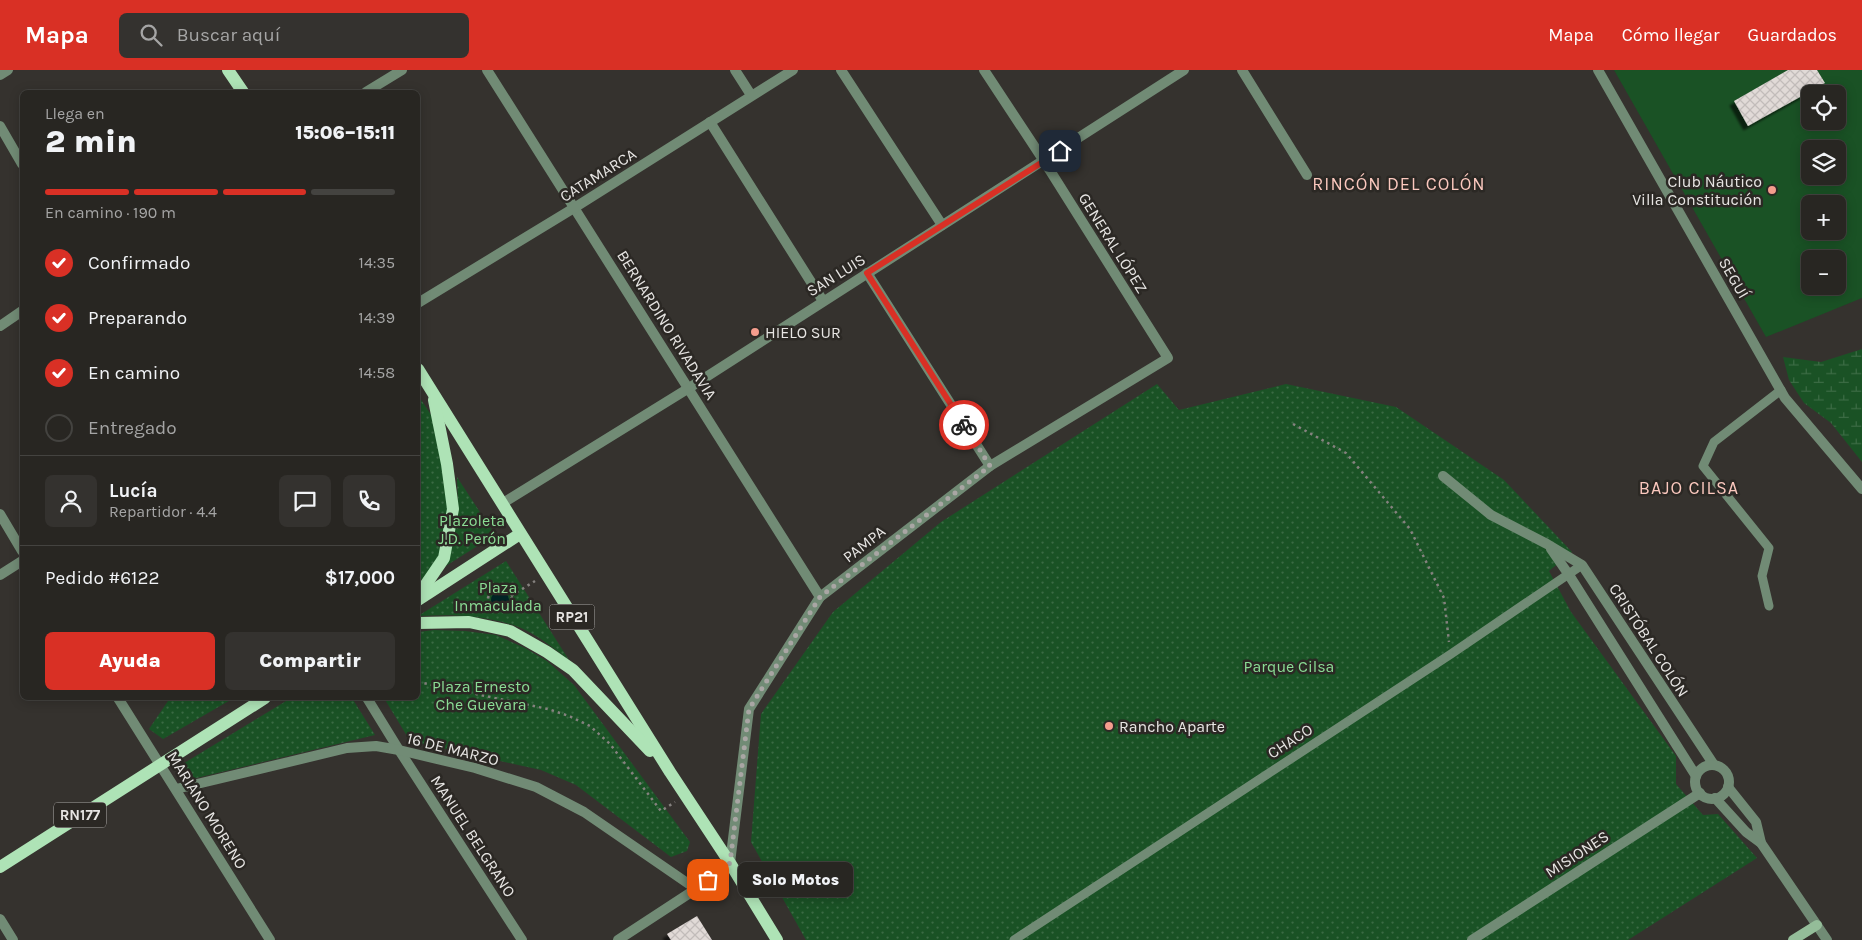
<!DOCTYPE html>
<html lang="es">
<meta charset="utf-8">
<style>
:root{--surface:#282622;--page:#34322f;--text:#f1f3f6;--muted:#a5a5a5;--line:#444340;--accent:#d93025}
body{margin:0;font-family:Karla,sans-serif;background:var(--page);color:var(--text);height:100vh;display:flex;flex-direction:column;font-size:19px;white-space:nowrap}
*{box-sizing:border-box;margin:0}
p{font-size:16px;color:var(--muted)}
.icon{flex:none;width:28px;height:28px;fill:none;stroke:currentColor;stroke-width:2;stroke-linecap:round;stroke-linejoin:round}
.map{position:relative;flex:1;overflow:hidden}
.drawer{position:absolute;left:20px;top:20px;width:400px;height:610px;display:flex;flex-direction:column;background:var(--surface);border-radius:8px;box-shadow:0 2px 12px #0003,0 0 0 1px var(--line)}
.drawer>*{flex:none}
.buttons{position:absolute;left:1801px;top:15px;display:grid;gap:10px}
.buttons a{display:grid;place-items:center;width:45px;height:45px;border-radius:8px;background:var(--surface);box-shadow:0 2px 12px #0003,0 0 0 1px var(--line);font-size:25px}
.pin{position:absolute;display:grid;place-items:center;width:42px;height:42px;color:#fff;margin:-21px;border-radius:10px;box-shadow:0 2px 8px #0006}
.courier{position:absolute;display:grid;place-items:center;width:50px;height:50px;margin:-25px;border:4px solid #d93025;border-radius:50%;background:#fff;color:#222;box-shadow:0 1px 6px #0007}
.bubble{position:absolute;height:35px;border-radius:8px;background:var(--surface);box-shadow:0 2px 12px #0003,0 0 0 1px var(--line);font-size:16px;font-weight:800;line-height:35px;text-align:center}
.head em{font-style:normal;font-weight:800}
.head div{display:flex;flex-direction:column-reverse}
.head{display:flex;align-items:center;justify-content:space-between;height:85px;padding:0 25px}
h1{font-size:32px;font-weight:800;line-height:38px}
.bar{display:grid;grid-template-columns:repeat(4,1fr);gap:8px 5px;align-content:center;height:60px;padding:0 25px}
.bar i{height:6px;border-radius:4px;background:var(--line)}
.bar .on{background:var(--accent)}
.bar p{grid-column:span 4}
.line{display:flex;align-items:center;gap:12px;padding:0 25px;border-top:1px solid var(--line)}
.line div{flex:1}
.round{display:grid;place-items:center;flex:none;width:52px;height:52px;border-radius:8px;background:var(--page)}
ol{padding:0 25px;list-style:none}
li{display:flex;align-items:center;gap:15px;height:55px}
li p{margin-inline-start:auto}
li .icon{padding:5px;border-radius:50%;background:var(--accent);color:#fff;stroke-width:4}
li:last-child{color:var(--muted)}
li i{width:28px;height:28px;border:2px solid var(--line);border-radius:50%}
.cta{display:flex;gap:10px;margin-top:auto;padding:10px 25px}
.cta a{flex:1;height:58px;border-radius:8px;background:var(--accent);color:#fff;font-size:20px;font-weight:800;line-height:58px;text-align:center}
.cta a+a{background:var(--page);color:var(--text)}
header{display:flex;align-items:center;gap:30px;box-sizing:border-box;height:70px;padding:0 25px;background:var(--accent);color:#fff}
header strong{font-size:24px}
nav{display:flex;gap:28px;margin-inline-start:auto;font-size:18px}
.search{width:350px;height:45px;background:var(--page);display:flex;align-items:center;gap:12px;box-sizing:border-box;padding:0 18px;border-radius:8px;color:var(--muted);font-size:19px}
.map>svg:first-child{display:block}
.grass{fill:#1a5225;fill-rule:evenodd}
.wetland{fill:url(#wetland-marsh)}
.park{fill:url(#park-dots)}
.water{fill:#012425}
.building{fill:url(#building-cross-hatch);filter:url(#shadow)}
.lines{fill:none;stroke-linecap:round;stroke-linejoin:round}
.path{stroke:#85827f;stroke-width:2.5;stroke-dasharray:2.5 4;stroke-linecap:butt}
.lane{stroke:#718b75;stroke-width:9}
.street{stroke:#718b75;stroke-width:10}
.secondary{stroke:#94bd99;stroke-width:10}
.primary{stroke:#aee3b6;stroke-width:12}
.done{stroke:#a9a6a4;stroke-width:5;stroke-dasharray:0 9}
.route{stroke:#d93025;stroke-width:6}
.poi-dot{fill:#f49d8d;stroke:#2b2824;stroke-width:2}
.labels{text-anchor:middle;dominant-baseline:central;stroke-width:5;stroke-linejoin:round;paint-order:stroke}
.shield{fill:#2b2824;stroke:#afacaa;stroke-width:1}
.shield-label{font-size:15px;font-weight:bold;fill:#e7e5e3}
.street-label{font-size:16px;fill:#e7e5e3;stroke:#2b2824}
.poi-label{font-size:16px;fill:#e7e5e3;stroke:#2b2824;text-anchor:start}
.park-label{font-size:16px;fill:#8adc94;stroke:#2b2824}
.neighbourhood-label{font-size:18px;letter-spacing:1px;fill:#fbc8be;stroke:#2b2824}
</style>
<header>
<strong>Mapa</strong>
<div class="search"><svg class="icon" aria-label="search" viewBox="0 0 24 24"><circle cx="10" cy="10" r="6"/><path d="M15 15l6 6"/></svg>Buscar aquí</div>
<nav><a>Mapa</a><a>Cómo llegar</a><a>Guardados</a></nav>
</header>
<div class="map">
<svg width="1862" height="870" viewBox="0 0 1862 870">
<defs>
<pattern id="wetland-marsh" width="20" height="14" patternUnits="userSpaceOnUse" patternTransform="scale(1.25)"><rect width="20" height="14" fill="#1a5225"/><path d="M1 5h8M5 5V1M11 12h8M15 12V8" fill="none" stroke="#3b6b44"/></pattern>
<pattern id="park-dots" width="8" height="8" patternUnits="userSpaceOnUse" patternTransform="scale(1.25)"><rect width="8" height="8" fill="#1a5225"/><path d="M2 2h.1M6 6h.1" fill="none" stroke="#3b6b44" stroke-width="1.8" stroke-linecap="round"/></pattern>
<pattern id="building-cross-hatch" width="8" height="8" patternUnits="userSpaceOnUse" patternTransform="scale(1.25)"><rect width="8" height="8" fill="#e1dad7"/><path d="M0 0l8 8M0 8l8-8" fill="none" stroke="#c2bcba"/></pattern>
<filter id="shadow"><feDropShadow dx="-4.5" dy="4.5" stdDeviation="1" flood-color="#0009"/></filter>
</defs>
<rect width="100%" height="100%" fill="#35322e"/>
<path class="grass" d="M1614,0H1862V228L1766,267ZM1810,24H1838V51H1810ZM1810,79H1838V106H1810ZM1810,134H1838V161H1810ZM1810,189H1838V216H1810Z"/>
<path class="wetland" d="M1862,279V392L1831,353L1804,333L1789,310L1783,287L1821,292Z"/>
<g class="park">
<path d="M1157,314L1179,340L1286,314L1396,337L1504,410L1572,482L1549,501L1571,542L1676,686V714L1703,745L1718,744L1757,788L1628,870H806L751,772L761,644L833,542L941,452Z"/>
<path d="M418,325L437,354L453,439L444,488L418,513Z"/>
<path d="M457,407L495,465L441,499L458,437Z"/>
<path d="M506,491L569,590C554,579 538,565 521,558C488,545 452,544 418,546Z"/>
<path d="M434,560L465,561L496,565L525,578L547,591L574,615L690,772L687,781L671,787L576,715L541,700L410,671L384,628H418V562Z"/>
<path d="M170,628H234L163,669L149,659Z"/>
<path d="M291,628H352L375,665L184,711L181,695Z"/>
</g>
<circle class="water" cx="500" cy="530" r="9"/>
<g class="building">
<path d="M1788,0H1817L1825,13L1748,56L1734,31Z"/>
<path d="M697,846L712,870H671L667,864Z"/>
</g>
<g class="lines">
<g class="path">
<path d="M1293,354L1346,383L1410,459L1444,528L1449,572"/>
<circle cx="500" cy="530" r="12"/>
<path d="M511,526L535,511"/>
<path d="M418,612L548,639L569,646L590,656L610,674L661,741L675,732"/>
</g>
<g class="lane">
<path d="M1769,536L1762,506L1769,478L1703,396L1714,372L1781,320"/>
<path d="M1014,870L1451,584L1582,495"/>
</g>
<g class="street">
<path d="M487,0L820,527"/>
<path d="M735,0L751,25"/>
<path d="M841,0L942,155"/>
<path d="M1242,0L1307,105"/>
<path d="M1598,0L1785,328L1862,419"/>
<path d="M0,5L8,0"/>
<path d="M366,22L402,0"/>
<path d="M710,52L823,231"/>
<path d="M0,56L22,94"/>
<path d="M867,203L990,396"/>
<path d="M418,233L574,138L793,0"/>
<path d="M0,256L22,241"/>
<path d="M1443,406L1491,445L1547,474L1582,495L1714,695"/>
<path d="M503,433L689,318L1184,0"/>
<path d="M0,444L22,481"/>
<path d="M1551,479L1569,505L1696,706"/>
<path d="M0,505L22,491"/>
<path d="M118,628L270,870"/>
<path d="M367,628L399,680L522,870"/>
<circle cx="1712" cy="712" r="17"/>
<path d="M1728,717L1756,752L1761,773"/>
<path d="M176,719L347,678L376,676L399,680L475,698L536,717L584,742L696,819"/>
<path d="M1715,728L1746,762L1761,773L1827,870"/>
<path d="M0,849L13,870"/>
<path d="M618,870L696,819L730,793L749,639L820,527L990,396L1168,288L1044,91L984,0"/>
<path d="M1472,870L1700,723"/>
</g>
<path class="secondary" d="M1793,870L1817,855"/>
<g class="primary">
<path d="M228,0L243,22"/>
<path d="M418,299L670,702L730,793L777,870"/>
<path d="M418,526L444,488L453,439L447,394L434,330"/>
<path d="M418,530L520,464"/>
<path d="M418,553L469,552L510,561L547,582L573,600L650,681"/>
<path d="M0,797L265,628"/>
</g>
</g>
<g class="lines">
<path class="done" d="M708,810L730,793L749,639L820,527L990,396L964,355"/>
<path class="route" d="M964,355L867,203L1060,81"/>
</g>
<g class="poi-dot">
<circle cx="1772" cy="120" r="5"/>
<circle cx="755" cy="262" r="5"/>
<circle cx="1109" cy="656" r="5"/>
</g>
<g class="labels">
<g class="shield">
<rect x="549.5" y="534.5" width="45" height="25" rx="4"/>
<rect x="54" y="732.5" width="52" height="25" rx="4"/>
</g>
<g class="shield-label">
<text x="572" y="547">RP21</text>
<text x="80" y="745">RN177</text>
</g>
<g class="street-label">
<text transform="translate(598 105) rotate(-32)">CATAMARCA</text>
<text transform="translate(1113 173) rotate(58)">GENERAL LÓPEZ</text>
<text transform="translate(836 205) rotate(-32)">SAN LUIS</text>
<text transform="translate(1734 208) rotate(60)">SEGUÍ</text>
<text transform="translate(667 255) rotate(58)">BERNARDINO RIVADAVIA</text>
<text transform="translate(864 474) rotate(-38)">PAMPA</text>
<text transform="translate(1649 570) rotate(57)">CRISTÓBAL COLÓN</text>
<text transform="translate(1290 671) rotate(-33)">CHACO</text>
<text transform="translate(453 679) rotate(14)">16 DE MARZO</text>
<text transform="translate(207 740) rotate(58)">MARIANO MORENO</text>
<text transform="translate(473 766) rotate(57)">MANUEL BELGRANO</text>
<text transform="translate(1577 784) rotate(-33)">MISIONES</text>
</g>
<g class="poi-label">
<text x="1762" y="111" text-anchor="end">Club Náutico<tspan x="1762" dy="18">Villa Constitución</tspan></text>
<text x="765" y="262">HIELO SUR</text>
<text x="1119" y="656">Rancho Aparte</text>
</g>
<g class="park-label">
<text x="472" y="450">Plazoleta<tspan x="472" dy="18">J.D. Perón</tspan></text>
<text x="498" y="517">Plaza<tspan x="498" dy="18">Inmaculada</tspan></text>
<text x="1289" y="596">Parque Cilsa</text>
<text x="481" y="616">Plaza Ernesto<tspan x="481" dy="18">Che Guevara</tspan></text>
</g>
<g class="neighbourhood-label">
<text x="1399" y="114">RINCÓN DEL COLÓN</text>
<text x="1689" y="418">BAJO CILSA</text>
</g>
</g>
</svg>
<div class="buttons">
<a><svg class="icon" aria-label="locate" viewBox="0 0 24 24"><circle cx="12" cy="12" r="6"/><path d="M12 2v4M12 18v4M2 12h4M18 12h4"/></svg></a>
<a><svg class="icon" aria-label="layers" viewBox="0 0 24 24"><path d="M12 4l9 5-9 5-9-5zM3 14l9 5 9-5"/></svg></a>
<a>+</a>
<a>−</a>
</div>
<div class="pin" style="left:708px;top:810px;background:#ea580c"><svg class="icon" aria-label="bag" viewBox="0 0 24 24"><path d="M5 8h14l-1 12H6zM9 8a3 3 0 0 1 6 0"/></svg></div>
<div class="pin" style="left:1060px;top:81px;background:#1f2937"><svg class="icon" aria-label="home" viewBox="0 0 24 24"><path d="M3 11l9-7 9 7M6 9v11h12V9"/></svg></div>
<div class="courier" style="left:964px;top:355px"><svg class="icon" aria-label="bike" viewBox="0 0 24 24"><circle cx="6" cy="16" r="4"/><circle cx="18" cy="16" r="4"/><path d="M6 16l4-8h5l3 8M10 8l3 8H6M13 5h3"/></svg></div>
<div class="bubble" style="left:738px;top:792px;width:115px">Solo Motos</div>
<section class="drawer">
<div class="head"><div><h1>2 min</h1><p>Llega en</p></div><em>15:06–15:11</em></div>
<div class="bar"><i class="on"></i><i class="on"></i><i class="on"></i><i></i><p>En camino · 190 m</p></div>
<ol>
<li><svg class="icon" aria-label="check" viewBox="0 0 24 24"><path d="M5 12l5 5 9-10"/></svg>Confirmado<p>14:35</p></li>
<li><svg class="icon" aria-label="check" viewBox="0 0 24 24"><path d="M5 12l5 5 9-10"/></svg>Preparando<p>14:39</p></li>
<li><svg class="icon" aria-label="check" viewBox="0 0 24 24"><path d="M5 12l5 5 9-10"/></svg>En camino<p>14:58</p></li>
<li><i></i>Entregado</li>
</ol>
<div class="line" style="height:90px"><a class="round"><svg class="icon" aria-label="person" viewBox="0 0 24 24"><circle cx="12" cy="8" r="4"/><path d="M4 21q1-7 8-7t8 7"/></svg></a><div><b>Lucía</b><p>Repartidor · 4.4</p></div><a class="round"><svg class="icon" aria-label="chat" viewBox="0 0 24 24"><path d="M4 5h16v11H9l-5 4z"/></svg></a><a class="round"><svg class="icon" aria-label="phone" viewBox="0 0 24 24"><path d="M5 4h4l2 5-3 2q2 4 5 5l2-3 5 2v4C11 20 4 13 5 4z"/></svg></a></div>
<div class="line" style="height:65px"><div>Pedido #6122</div><b>$17,000</b></div>
<div class="cta"><a>Ayuda</a><a>Compartir</a></div>
</section>
</div>
